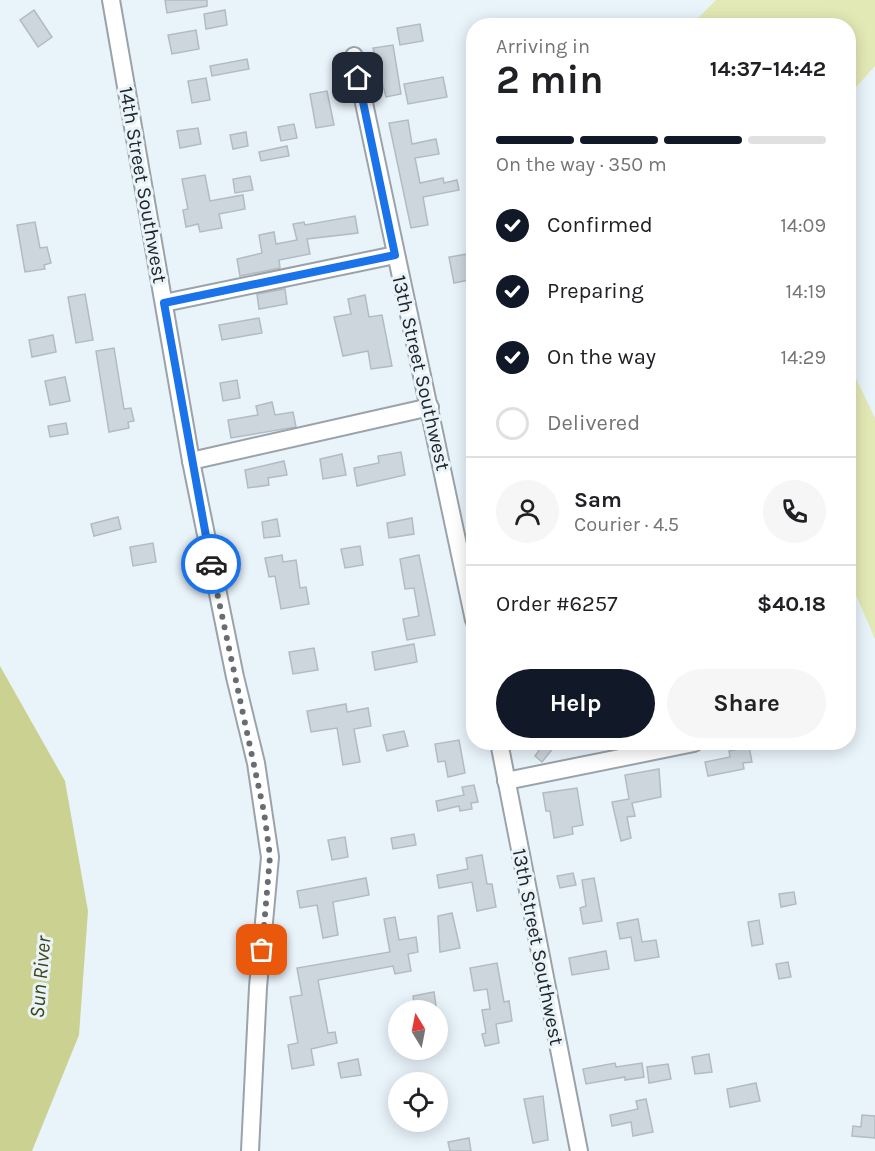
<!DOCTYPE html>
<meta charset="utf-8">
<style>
:root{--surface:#fff;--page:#f6f6f6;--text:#202124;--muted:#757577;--line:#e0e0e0;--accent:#111827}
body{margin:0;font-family:Karla,sans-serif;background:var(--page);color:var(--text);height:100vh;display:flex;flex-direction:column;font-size:22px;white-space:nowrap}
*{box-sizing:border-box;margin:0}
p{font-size:20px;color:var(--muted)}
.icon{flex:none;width:33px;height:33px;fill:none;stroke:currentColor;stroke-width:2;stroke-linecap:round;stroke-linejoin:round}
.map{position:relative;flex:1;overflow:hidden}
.side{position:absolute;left:466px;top:18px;width:390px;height:732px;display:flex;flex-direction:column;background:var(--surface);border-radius:24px;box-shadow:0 3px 15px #0003}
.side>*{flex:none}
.needle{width:39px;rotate:350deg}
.buttons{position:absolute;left:388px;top:1000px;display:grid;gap:12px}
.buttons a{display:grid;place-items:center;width:60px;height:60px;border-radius:50%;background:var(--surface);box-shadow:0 3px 15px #0003;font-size:30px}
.pin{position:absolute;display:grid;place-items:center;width:51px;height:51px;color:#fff;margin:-26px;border-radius:12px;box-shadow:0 3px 9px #0006}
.courier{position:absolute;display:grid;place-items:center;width:60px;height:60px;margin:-30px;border:4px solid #1a73e8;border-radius:50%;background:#fff;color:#222;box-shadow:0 2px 8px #0007}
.overview em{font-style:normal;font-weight:700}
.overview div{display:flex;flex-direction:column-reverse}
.overview{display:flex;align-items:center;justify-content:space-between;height:102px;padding:0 30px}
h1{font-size:39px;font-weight:700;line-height:45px}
.bar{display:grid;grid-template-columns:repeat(4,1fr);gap:9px 6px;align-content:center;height:72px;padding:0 30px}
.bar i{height:8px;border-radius:4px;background:var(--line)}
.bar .current{background:var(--accent)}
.bar p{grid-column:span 4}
.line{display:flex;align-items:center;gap:15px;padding:0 30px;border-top:2px solid var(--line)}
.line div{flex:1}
.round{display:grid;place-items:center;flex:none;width:63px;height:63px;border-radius:32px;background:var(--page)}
ol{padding:0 30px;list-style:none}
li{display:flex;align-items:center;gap:18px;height:66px}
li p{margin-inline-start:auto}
li .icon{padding:6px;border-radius:50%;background:var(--accent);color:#fff;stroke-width:4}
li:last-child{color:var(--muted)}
li i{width:33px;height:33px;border:3px solid var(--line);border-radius:50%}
.primary-button{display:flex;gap:12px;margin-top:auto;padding:12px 30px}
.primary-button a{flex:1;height:69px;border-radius:36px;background:var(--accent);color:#fff;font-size:24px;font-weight:700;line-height:69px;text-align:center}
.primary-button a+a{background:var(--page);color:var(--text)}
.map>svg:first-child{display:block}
.green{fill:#e3e9b5}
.water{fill:#cbd291}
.building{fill:#cdd6dd;stroke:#b2bbc2;stroke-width:1.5}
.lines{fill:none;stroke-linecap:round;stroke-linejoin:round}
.minor-casing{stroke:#9aa3a9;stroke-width:20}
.minor{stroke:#fff;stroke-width:16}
.done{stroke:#676d72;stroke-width:6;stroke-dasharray:0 10.8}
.route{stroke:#1a73e8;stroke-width:8}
.labels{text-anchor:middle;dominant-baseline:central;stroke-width:6;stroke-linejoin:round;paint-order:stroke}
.street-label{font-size:20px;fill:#212528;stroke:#e9f3fa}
.water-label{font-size:21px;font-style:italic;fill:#404413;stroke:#e9f3fa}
</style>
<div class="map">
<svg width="875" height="1151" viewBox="0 0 875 1151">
<rect width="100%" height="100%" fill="#e9f3fa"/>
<g class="green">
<path d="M716,0H875V66L849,95V26L691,25Z"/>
<path d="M849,364L875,418V639L849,579Z"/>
</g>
<path class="water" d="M0,666L65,781L88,911L79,1035L32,1151H0Z"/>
<g class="building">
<path d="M165,0H207V6L167,13Z"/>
<path d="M34,10L52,37L38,47L20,20Z"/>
<path d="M225,10L227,25L206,29L204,14Z"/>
<path d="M420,24L423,41L400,45L397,28Z"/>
<path d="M196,30L199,49L172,54L168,35Z"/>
<path d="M393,45L401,94L386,97L373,48Z"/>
<path d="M247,59L249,69L212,76L210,66Z"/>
<path d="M443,77L447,97L408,104L404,84Z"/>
<path d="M206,78L210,100L192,103L188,81Z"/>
<path d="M327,91L334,125L316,128L310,94Z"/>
<path d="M408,120L412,144L436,139L439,154L415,158L420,183L443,178L444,183L457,180L459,190L423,197L428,225L411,228L389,123Z"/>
<path d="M294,124L297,138L281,141L278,127Z"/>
<path d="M198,128L201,144L180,148L177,131Z"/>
<path d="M246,132L248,146L233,149L230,135Z"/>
<path d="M287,146L289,156L261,161L259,152Z"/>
<path d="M205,175L210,201L243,195L245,209L219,214L222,228L200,232L198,224L186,227L183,210L188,209L182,179Z"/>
<path d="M250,176L253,190L235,193L233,179Z"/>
<path d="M355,216L358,233L307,239L310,254L279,260L280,268L240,276L237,259L262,253L259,235L274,232L276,244L297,240L293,224L304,222L305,225Z"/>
<path d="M35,222L40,248L47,247L51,263L44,265L45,269L25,272L17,225Z"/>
<path d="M474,253V279L454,283L449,257Z"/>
<path d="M285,289L287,304L259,309L257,294Z"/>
<path d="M85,294L93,340L76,343L68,297Z"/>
<path d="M365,295L369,317L382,315L392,366L371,369L368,351L343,356L334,317L351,314L348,299Z"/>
<path d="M259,318L262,333L222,340L219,325Z"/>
<path d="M53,335L56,352L32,357L29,340Z"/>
<path d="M114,348L124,409L131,408L134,421L128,422L129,428L109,432L96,351Z"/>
<path d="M65,377L70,401L50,405L45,381Z"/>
<path d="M237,380L240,398L223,401L220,383Z"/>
<path d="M272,402L275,415L293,412L296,427L231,438L228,420L258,415L256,406Z"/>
<path d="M66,423L68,434L50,437L48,426Z"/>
<path d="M401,452L405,475L357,486L354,468L379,463L378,456Z"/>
<path d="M342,454L346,475L323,479L320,459Z"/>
<path d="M284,461L287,475L268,478L269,485L248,488L245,470Z"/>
<path d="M118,517L121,529L94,536L91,524Z"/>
<path d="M412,518L414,534L389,538L387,523Z"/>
<path d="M277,519L280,536L264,538L262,522Z"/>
<path d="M153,543L156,562L133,566L130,547Z"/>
<path d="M360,546L363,565L345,568L341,549Z"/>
<path d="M282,555L283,562L296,560L300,588L306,587L309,604L281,609L275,576L269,577L265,558Z"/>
<path d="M419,555L435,635L407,640L403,619L419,616L414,588L405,589L400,559Z"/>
<path d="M414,644L417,662L375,670L372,652Z"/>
<path d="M314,648L318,670L293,674L289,652Z"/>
<path d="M346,704L347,712L368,708L371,726L354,729L360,762L343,765L337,728L311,732L307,711Z"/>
<path d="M404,731L408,746L387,751L383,735Z"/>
<path d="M459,740L465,773L448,777L445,761L438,762L435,744Z"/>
<path d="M545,742H558L542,762L535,756Z"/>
<path d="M749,747L752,762L743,763L744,769L708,776L705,762L730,757L729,751Z"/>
<path d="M659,769L661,797L632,803L635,816L627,817L631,838L621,841L612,802L629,799L625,775Z"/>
<path d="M474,785L478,802L471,803L472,809L460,811L459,806L438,811L436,801L464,795L462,787Z"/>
<path d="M577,788L583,825L572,827L573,834L554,838L550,811H546L543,793Z"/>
<path d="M414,834L416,845L393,849L391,838Z"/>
<path d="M345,837L348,857L332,860L328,840Z"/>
<path d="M482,855L487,884H492L496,907L477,911L472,882L439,888L437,875L468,869L466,858Z"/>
<path d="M573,873L576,885L560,888L557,876Z"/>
<path d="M366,878L369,895L333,902L338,935L323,938L317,905L300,908L297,891Z"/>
<path d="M594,878L602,921L583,924L580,908L586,906L582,880Z"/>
<path d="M794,892L796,904L781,907L779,894Z"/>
<path d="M452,913L460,948L440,952L438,916Z"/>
<path d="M395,917L399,940L416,937L418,952L408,954L411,971L395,974L393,966L318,980L328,1033L335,1032L337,1043L311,1049L314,1065L292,1069L288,1045L298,1043L290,997L302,995L297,968L390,952L384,919Z"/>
<path d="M638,919L642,942L656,940L659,957L635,961L631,937L620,939L617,923Z"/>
<path d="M759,920L763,944L752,946L748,922Z"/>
<path d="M606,951L609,969L572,975L569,958Z"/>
<path d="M788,962L791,977L779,979L776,964Z"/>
<path d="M497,963L504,1002L509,1001L512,1021L496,1024L499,1043L485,1046L482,1034L486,1033L482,1010L490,1009L487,989L474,991L470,968Z"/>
<path d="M434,992L436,1006L415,1010L413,996Z"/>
<path d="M709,1054L712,1072L695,1074L692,1057Z"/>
<path d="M358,1059L361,1075L341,1078L338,1063Z"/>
<path d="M615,1063L616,1067L642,1063L644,1077L625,1080V1077L586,1084L583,1069Z"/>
<path d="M668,1064L671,1079L649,1083L647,1067Z"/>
<path d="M756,1083L760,1101L730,1107L727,1089Z"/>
<path d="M543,1096L548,1140L533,1143L524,1099Z"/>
<path d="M646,1099L653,1132L633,1136L631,1122L612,1126L610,1115L638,1109L636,1101Z"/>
<path d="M862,1115L875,1116V1138L852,1136L853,1126L861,1127Z"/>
<path d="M469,1138L471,1151H450L448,1142Z"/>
</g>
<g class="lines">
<defs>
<g id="minor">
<path d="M111,0L191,461L235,677L256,763L270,857L258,987L250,1151"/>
<path d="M354,56L474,620"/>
<path d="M164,303L395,255"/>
<path d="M191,461L430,407"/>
<path d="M499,742L579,1151"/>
<path d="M506,781L694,743"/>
</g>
</defs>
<use href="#minor" class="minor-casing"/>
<use href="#minor" class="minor"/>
</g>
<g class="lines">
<path class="done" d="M211,564L264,812L270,856L262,950"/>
<path class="route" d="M211,564L164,303L395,255L358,78"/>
</g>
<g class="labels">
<g class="street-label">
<text transform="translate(143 185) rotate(80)">14th Street Southwest</text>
<text transform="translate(421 373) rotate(77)">13th Street Southwest</text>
<text transform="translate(538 947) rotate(79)">13th Street Southwest</text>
</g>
<g class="water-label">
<text transform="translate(40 977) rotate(-85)">Sun River</text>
</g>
</g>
</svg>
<div class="buttons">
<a><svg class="needle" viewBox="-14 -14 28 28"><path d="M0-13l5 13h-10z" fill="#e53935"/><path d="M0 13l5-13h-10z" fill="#757577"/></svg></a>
<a><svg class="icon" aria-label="locate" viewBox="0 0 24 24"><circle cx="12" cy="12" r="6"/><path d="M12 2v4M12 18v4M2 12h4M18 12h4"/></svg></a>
</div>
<div class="pin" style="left:262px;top:950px;background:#ea580c"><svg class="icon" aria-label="bag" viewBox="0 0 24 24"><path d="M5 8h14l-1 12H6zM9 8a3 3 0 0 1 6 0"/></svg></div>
<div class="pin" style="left:358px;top:78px;background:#1f2937"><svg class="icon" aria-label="home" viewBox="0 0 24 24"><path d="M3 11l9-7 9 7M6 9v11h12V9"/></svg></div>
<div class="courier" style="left:211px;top:564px"><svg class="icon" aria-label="car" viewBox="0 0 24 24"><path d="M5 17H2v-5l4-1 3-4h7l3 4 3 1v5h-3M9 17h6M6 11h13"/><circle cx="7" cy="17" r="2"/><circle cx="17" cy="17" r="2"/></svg></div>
<section class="side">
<div class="overview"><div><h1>2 min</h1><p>Arriving in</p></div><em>14:37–14:42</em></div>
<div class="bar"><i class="current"></i><i class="current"></i><i class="current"></i><i></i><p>On the way · 350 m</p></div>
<ol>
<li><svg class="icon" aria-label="check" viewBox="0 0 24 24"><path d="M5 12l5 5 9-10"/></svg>Confirmed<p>14:09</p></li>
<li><svg class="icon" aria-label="check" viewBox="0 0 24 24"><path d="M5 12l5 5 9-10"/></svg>Preparing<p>14:19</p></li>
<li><svg class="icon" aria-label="check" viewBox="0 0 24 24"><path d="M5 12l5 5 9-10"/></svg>On the way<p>14:29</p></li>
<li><i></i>Delivered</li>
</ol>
<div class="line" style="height:108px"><a class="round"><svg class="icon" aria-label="person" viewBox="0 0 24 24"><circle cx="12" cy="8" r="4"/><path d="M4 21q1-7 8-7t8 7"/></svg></a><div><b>Sam</b><p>Courier · 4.5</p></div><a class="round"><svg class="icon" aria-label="phone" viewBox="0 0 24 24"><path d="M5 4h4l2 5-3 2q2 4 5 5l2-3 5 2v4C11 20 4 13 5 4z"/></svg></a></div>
<div class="line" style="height:78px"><div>Order #6257</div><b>$40.18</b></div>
<div class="primary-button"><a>Help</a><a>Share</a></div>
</section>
</div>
